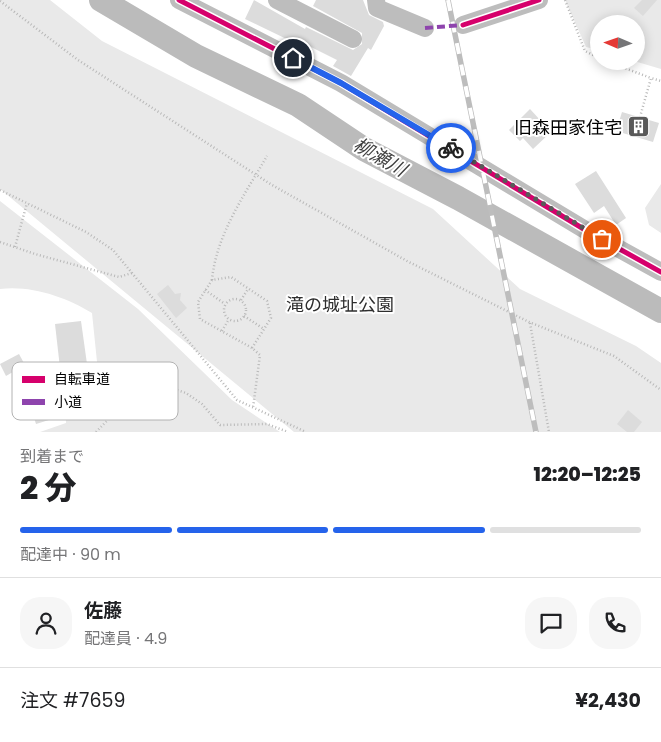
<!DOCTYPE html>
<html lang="ja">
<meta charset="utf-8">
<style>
:root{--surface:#fff;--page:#f6f6f6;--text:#202124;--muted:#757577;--line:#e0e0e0;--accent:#2563eb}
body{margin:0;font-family:Poppins,"Noto Sans JP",sans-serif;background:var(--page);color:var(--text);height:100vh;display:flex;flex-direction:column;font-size:19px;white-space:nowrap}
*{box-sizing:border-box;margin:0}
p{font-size:16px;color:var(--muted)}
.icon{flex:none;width:28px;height:28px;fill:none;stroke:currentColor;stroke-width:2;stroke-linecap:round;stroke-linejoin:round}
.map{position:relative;height:432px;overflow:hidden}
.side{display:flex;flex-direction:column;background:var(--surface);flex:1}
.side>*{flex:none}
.needle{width:32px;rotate:272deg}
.buttons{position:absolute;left:590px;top:15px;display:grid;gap:10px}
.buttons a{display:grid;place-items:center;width:55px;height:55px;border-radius:50%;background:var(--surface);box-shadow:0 2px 12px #0003;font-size:25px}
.pin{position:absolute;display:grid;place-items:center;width:42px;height:42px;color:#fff;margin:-21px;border:2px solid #fff;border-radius:50%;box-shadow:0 1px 5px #0007}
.courier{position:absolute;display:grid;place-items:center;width:50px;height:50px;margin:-25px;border:4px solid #2563eb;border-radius:50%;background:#fff;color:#222;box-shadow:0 1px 6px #0007}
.overview em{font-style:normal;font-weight:800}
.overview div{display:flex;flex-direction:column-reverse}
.overview{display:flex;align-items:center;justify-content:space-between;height:85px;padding:0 20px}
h1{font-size:32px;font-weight:800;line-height:38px}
.bar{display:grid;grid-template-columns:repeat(4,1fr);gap:8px 5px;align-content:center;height:60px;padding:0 20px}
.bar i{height:6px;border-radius:4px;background:var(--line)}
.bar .selected{background:var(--accent)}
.bar p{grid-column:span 4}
.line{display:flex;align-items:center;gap:12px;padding:0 20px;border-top:1px solid var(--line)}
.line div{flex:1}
.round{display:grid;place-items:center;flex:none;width:52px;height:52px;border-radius:20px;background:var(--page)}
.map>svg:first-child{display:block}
.green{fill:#e9e9e9}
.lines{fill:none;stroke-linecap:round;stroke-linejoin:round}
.river{stroke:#bbb;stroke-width:24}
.building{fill:#dcdcdc}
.path{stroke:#b8b8b8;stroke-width:2.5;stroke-dasharray:1 2.5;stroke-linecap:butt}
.minor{stroke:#bdbdbd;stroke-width:18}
.rail-casing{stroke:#bdbdbd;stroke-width:5.5}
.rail{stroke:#fff;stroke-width:4;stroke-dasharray:11;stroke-linecap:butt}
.quiet{stroke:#8e44ad;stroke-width:4;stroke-dasharray:8 4;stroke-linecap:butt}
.cycleway-casing{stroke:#fff;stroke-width:8}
.cycleway{stroke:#d6006c;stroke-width:5}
.done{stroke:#595959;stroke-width:5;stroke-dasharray:0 9}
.route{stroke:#2563eb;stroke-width:6}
.labels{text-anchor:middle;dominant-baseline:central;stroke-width:4;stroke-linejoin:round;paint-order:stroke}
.poi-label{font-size:18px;fill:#000;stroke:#fff;text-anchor:end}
.park-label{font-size:18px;fill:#2e2e2e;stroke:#fff}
.water-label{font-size:19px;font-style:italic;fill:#3f3f3f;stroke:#fff}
.key{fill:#fff;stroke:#b2b2b2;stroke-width:1}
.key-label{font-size:14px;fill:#000}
</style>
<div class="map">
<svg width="661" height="432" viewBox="0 0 661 432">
<rect width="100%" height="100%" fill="#fff"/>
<g class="green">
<path d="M0,0H50L102,41L433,209L520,289L636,346L661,363V432H294L0,189Z"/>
<path d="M565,0H661V69L634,61H636V24H599V50L586,47Z"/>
<path d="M661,184V233L649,225L645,208Z"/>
<path d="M0,201L138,309L232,400L280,432H40L66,423L65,401L100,391L92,313C66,297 31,285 0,289Z"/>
</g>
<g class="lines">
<path class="river" d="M101,0L196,56L298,105L364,149L458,198L661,311"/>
</g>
<g class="building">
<path d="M254,0L305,29L306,27L353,50L362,44V33L313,6L316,0H363L369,15L383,22L384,26L371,50L368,48L351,76L333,66L337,60L303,43L301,46L245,19Z"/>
<path d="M642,0H657L643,16L634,8Z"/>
<path d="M530,109L551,132L533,149L523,138L520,141L509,130Z"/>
<path d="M622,112L659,123L653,142L616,131Z"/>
<path d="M596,171L626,218L616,225L604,206L594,213L575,184Z"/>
<path d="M168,285L175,294L181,293L180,300L187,308L176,318L157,294Z"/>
<path d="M81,321L87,364L60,368L55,324Z"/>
<path d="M19,354L25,365L6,376L0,364Z"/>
<path d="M53,388L62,416L36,424L30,405L39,402L36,393Z"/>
<path d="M628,410L642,422L634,432H627L617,424Z"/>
</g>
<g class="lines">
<g class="path">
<path d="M565,0L585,51L599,58"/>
<path d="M0,1L78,60L272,185L407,261L529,322L614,356L661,390"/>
<path d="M606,61L651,78"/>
<path d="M640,117L651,78L661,81"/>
<path d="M0,190L86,232L113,250L237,400L306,432"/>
<path d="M0,242L35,254L119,277L132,273"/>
<path d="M15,247L27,203"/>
<path d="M212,280C216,235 245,194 267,156"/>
<path d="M205,290L225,304"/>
<circle cx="235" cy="310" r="11"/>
<path d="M241,300L248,289"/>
<path d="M244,316L264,329"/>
<path d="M530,323L549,432"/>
<path d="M222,331L229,319"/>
<path d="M252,348L271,318L267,301L231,277L212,280L198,302L200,319L252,348L260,355L253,408"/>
<path d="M96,432L137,390L155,383L186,393L202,404L220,425L267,424L288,432"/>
</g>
<g class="minor">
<path d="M179,0L341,83L587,231L661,272"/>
<path d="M277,0L353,39"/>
<path d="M376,0L377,8L425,28"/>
<path d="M463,25L539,0"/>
</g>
<defs>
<path id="rail" d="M448,0L536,432"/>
</defs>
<use href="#rail" class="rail-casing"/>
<use href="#rail" class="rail"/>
<path class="quiet" d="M425,28L463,25"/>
<defs>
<g id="cycleway">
<path d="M179,0L341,83L587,231L661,272"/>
<path d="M463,25L539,0"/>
</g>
</defs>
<use href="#cycleway" class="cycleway-casing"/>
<use href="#cycleway" class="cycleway"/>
</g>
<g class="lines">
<path class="done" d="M451,148L602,239"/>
<path class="route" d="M293,58L341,83L451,148"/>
</g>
<defs>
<symbol id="building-square" viewBox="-11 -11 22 22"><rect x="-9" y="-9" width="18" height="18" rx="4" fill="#595959" stroke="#fff"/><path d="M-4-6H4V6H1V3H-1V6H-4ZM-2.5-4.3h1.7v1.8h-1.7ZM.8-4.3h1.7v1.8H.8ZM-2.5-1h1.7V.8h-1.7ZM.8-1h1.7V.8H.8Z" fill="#fff"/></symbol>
</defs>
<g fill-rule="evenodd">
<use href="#building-square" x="626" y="114" width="25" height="25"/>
</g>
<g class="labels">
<g class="poi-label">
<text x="622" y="127">旧森田家住宅</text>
</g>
<g class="park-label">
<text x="340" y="304">滝の城址公園</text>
</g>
<g class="water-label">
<text transform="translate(380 157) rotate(30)">柳瀬川</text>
</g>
</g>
<rect x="12" y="362" width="166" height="58" rx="8" class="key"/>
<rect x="22" y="376" width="23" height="7" fill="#d6006c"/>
<rect x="22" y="399" width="23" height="6" fill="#8e44ad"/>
<g class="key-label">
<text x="54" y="384">自転車道</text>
<text x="54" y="407">小道</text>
</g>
</svg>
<div class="buttons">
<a><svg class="needle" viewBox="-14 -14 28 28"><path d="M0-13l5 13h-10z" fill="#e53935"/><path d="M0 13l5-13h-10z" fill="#757577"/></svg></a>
</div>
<div class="pin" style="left:602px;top:239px;background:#ea580c"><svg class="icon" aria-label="bag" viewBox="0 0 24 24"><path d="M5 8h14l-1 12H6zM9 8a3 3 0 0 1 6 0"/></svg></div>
<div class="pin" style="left:293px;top:58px;background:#1f2937"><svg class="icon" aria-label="home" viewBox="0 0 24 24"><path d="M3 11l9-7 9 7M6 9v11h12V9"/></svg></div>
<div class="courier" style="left:451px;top:148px"><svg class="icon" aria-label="bike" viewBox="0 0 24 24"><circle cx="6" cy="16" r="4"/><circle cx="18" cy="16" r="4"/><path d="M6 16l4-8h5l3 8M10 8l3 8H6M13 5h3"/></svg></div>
</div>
<section class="side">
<div class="overview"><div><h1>2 分</h1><p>到着まで</p></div><em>12:20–12:25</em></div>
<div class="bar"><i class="selected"></i><i class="selected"></i><i class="selected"></i><i></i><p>配達中 · 90 m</p></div>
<div class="line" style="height:90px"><a class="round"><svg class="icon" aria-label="person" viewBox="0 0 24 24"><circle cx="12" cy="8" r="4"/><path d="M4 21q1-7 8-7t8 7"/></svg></a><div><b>佐藤</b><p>配達員 · 4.9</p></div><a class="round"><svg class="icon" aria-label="chat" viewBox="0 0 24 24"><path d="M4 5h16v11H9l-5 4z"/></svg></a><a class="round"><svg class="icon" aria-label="phone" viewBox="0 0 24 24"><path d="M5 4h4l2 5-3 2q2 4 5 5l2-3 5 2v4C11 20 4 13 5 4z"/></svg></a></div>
<div class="line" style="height:65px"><div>注文 #7659</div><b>¥2,430</b></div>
</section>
